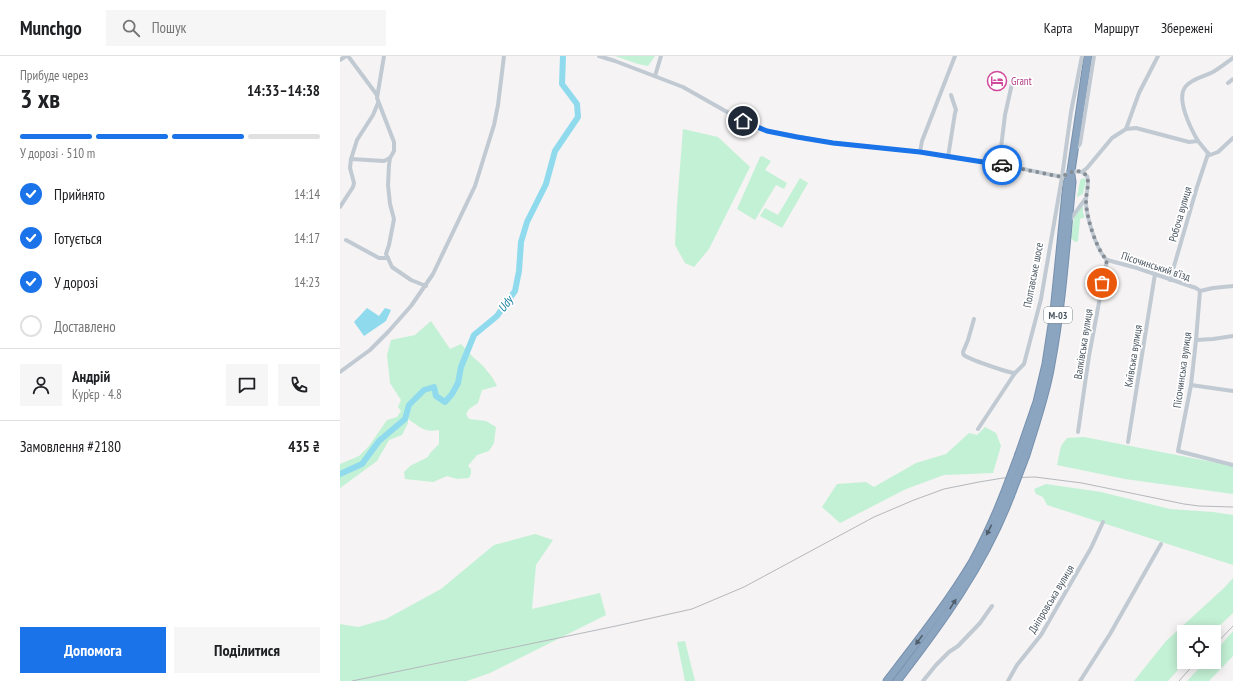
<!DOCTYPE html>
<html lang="uk">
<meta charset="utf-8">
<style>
:root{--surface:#fff;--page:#f6f6f6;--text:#202124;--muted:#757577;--line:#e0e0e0;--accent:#1a73e8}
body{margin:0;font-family:"PT Sans Narrow",sans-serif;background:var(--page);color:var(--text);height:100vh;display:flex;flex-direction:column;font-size:15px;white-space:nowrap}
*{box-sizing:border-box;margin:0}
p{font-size:13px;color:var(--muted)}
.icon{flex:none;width:22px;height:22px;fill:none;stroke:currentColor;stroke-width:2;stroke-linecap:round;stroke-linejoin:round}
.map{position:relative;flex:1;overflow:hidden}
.sheet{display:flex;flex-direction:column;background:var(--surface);width:340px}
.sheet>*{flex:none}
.buttons{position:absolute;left:837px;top:569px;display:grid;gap:8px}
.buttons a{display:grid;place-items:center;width:44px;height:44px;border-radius:0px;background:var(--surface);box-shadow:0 2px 10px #0003;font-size:20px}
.pin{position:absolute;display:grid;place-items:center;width:34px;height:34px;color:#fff;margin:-17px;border:2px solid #fff;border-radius:50%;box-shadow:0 1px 4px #0007}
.courier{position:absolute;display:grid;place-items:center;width:40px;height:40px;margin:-20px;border:3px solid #1a73e8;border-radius:50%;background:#fff;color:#222;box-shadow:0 1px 5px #0007}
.headline em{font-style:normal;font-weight:800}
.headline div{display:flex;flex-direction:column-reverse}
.headline{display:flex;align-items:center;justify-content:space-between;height:68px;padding:0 20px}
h1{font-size:26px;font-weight:800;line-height:30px}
.bar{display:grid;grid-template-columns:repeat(4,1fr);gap:6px 4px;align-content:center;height:48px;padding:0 20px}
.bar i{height:5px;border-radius:3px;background:var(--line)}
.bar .selected{background:var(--accent)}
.bar p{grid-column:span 4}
.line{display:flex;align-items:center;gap:10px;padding:0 20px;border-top:1px solid var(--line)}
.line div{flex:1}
.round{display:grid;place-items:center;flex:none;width:42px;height:42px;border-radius:0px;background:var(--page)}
ol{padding:0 20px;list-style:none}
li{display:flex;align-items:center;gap:12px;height:44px}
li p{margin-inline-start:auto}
li .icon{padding:4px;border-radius:50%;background:var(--accent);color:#fff;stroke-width:4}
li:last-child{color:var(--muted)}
li i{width:22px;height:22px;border:2px solid var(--line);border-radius:50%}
.action{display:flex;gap:8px;margin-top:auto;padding:8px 20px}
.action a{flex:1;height:46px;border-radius:0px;background:var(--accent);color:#fff;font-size:16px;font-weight:800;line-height:46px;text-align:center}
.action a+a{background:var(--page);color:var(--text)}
header{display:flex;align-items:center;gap:24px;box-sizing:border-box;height:56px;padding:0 20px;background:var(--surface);border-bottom:1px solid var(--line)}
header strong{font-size:19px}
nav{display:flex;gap:22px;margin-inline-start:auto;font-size:14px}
.search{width:280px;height:36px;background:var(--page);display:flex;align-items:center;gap:10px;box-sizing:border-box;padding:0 14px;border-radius:0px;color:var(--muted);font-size:15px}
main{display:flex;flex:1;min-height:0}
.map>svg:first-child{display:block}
.green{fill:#c3f1d5}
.water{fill:#90daee}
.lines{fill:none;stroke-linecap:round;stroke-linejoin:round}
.river{stroke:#90daee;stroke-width:6}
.highway-casing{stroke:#7690ad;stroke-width:9}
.street{stroke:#c1cad2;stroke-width:4}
.highway{stroke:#8ba5c1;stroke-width:7}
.rail{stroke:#b5b8bd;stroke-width:1}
.highway-bridge-casing{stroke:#7690ad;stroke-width:9;stroke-linecap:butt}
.highway-bridge{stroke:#8ba5c1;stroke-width:7}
.oneway{fill:#505e6b}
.done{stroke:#868d94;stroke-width:4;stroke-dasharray:0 7.2}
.route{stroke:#1a73e8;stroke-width:5}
.labels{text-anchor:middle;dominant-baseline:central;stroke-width:3.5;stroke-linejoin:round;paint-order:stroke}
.shield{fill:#fff;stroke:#808990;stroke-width:1}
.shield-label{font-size:10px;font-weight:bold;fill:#4a5661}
.hotel-label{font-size:11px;fill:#b23c85;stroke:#fff;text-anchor:start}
.street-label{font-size:11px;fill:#4a5661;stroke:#fff}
.water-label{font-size:12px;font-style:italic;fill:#0c7c9b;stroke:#fff}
</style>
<header>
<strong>Munchgo</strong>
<div class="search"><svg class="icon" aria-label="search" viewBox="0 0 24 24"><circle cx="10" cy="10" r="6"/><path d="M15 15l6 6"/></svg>Пошук</div>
<nav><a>Карта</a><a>Маршрут</a><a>Збережені</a></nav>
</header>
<main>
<section class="sheet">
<div class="headline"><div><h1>3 хв</h1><p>Прибуде через</p></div><em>14:33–14:38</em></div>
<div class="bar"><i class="selected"></i><i class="selected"></i><i class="selected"></i><i></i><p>У дорозі · 510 m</p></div>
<ol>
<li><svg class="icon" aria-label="check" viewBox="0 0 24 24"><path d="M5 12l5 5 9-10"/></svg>Прийнято<p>14:14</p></li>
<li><svg class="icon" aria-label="check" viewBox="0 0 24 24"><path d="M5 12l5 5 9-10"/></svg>Готується<p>14:17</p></li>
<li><svg class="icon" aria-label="check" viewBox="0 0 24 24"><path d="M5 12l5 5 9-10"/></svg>У дорозі<p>14:23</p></li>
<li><i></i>Доставлено</li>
</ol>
<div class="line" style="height:72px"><a class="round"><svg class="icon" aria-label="person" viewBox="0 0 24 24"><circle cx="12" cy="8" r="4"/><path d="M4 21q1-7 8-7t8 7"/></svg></a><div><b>Андрій</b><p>Кур’єр · 4.8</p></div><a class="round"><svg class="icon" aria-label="chat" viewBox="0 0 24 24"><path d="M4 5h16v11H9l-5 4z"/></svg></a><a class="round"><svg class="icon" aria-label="phone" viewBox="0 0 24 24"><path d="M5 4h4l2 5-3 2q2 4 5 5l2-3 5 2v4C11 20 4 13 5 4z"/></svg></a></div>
<div class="line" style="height:52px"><div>Замовлення #2180</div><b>435 ₴</b></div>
<div class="action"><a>Допомога</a><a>Поділитися</a></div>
</section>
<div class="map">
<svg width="893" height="625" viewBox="0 0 893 625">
<rect width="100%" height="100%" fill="#f5f3f3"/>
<g class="green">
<path d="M275,0H315L308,10L298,8Z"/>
<path d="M343,73L378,81L410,111L369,193L354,211L345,207L335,189L337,149Z"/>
<path d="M422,100L431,105L425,114L447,127L444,133L436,129L415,164L397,153L420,101Z"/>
<path d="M460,122L468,127L442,172L420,160L425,152L438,159Z"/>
<path d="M744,122L746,124L743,138L737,141L740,125L741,123Z"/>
<path d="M743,149V157L745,161L740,163L738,185L735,186L731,182L734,162Z"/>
<path d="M91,265L110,293L121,288L133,301L143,310L152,321L157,330L142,334L138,347L129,353L126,358L129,363L146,365L156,371L154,387L149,395L137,399L128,410L131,413V418L129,422L117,423L107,420L93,426L65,423L64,416L70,410L88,401L90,397L99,388V374C84,377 80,371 68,363V367L62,379L49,384L37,405L0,432V408L19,400L29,390L47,364L57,361L61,355L58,351L61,344L50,327L47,299L51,284L75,279Z"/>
<path d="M645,371L656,377L661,390L653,417L604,419L566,433L500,467L482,451L497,428L526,426L534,431L576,407L606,398L629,377L637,379Z"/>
<path d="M744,381L893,410V438L785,423L717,409L721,390L727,382Z"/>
<path d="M706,428L761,436L830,453L873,456L893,459V509L707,449L703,441L696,438L694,433Z"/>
<path d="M195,478L213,484L196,509L192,553L260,537L266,559L150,617L127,625H0V568L18,571L46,563L101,533L154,489Z"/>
<path d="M893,522V557L873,576H844V606H845L828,625H794L826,585L884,532Z"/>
<path d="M893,575V600L869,625H847L865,606H874V597Z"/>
<path d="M345,585L355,625H345L337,586Z"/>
</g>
<path class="water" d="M27,252L39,260L45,252L51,254L46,265L24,280L14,266Z"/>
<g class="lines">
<path class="river" d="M0,418L22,408L39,385L65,363L69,349L84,334L94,331L96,340L105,346L112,338L118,327L121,311L134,279L157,260L175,235L179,215L181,186L187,166L206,128L215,95L238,61L237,48L222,28L223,0"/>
<defs>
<g id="highway">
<path d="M679,398L697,346L706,308L714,256L727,127L731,115L748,0"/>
<path d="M686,399C695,369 706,339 711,308C722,249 726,187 732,126L731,119"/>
<path d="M547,625C577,586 608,547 633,505C645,483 655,461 664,438"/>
<path d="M557,625C601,568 644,509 670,441"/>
</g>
</defs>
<use href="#highway" class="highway-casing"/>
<g class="street">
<path d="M8,0L37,39"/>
<path d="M44,0L37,42L54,86V95L50,102L49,109L48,129L50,148L54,163L49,189L46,198L52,211L71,224L86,230"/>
<path d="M259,0L275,5L343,31L403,65L427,75L493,87L580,96L608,101L659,108L722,121"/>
<path d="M0,4L6,0"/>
<path d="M315,20L321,0"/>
<path d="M888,27L893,23"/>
<path d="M786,73L799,37L818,0"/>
<path d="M858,85C851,73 835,42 846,30C853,22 863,21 873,16C880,12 886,7 893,2"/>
<path d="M735,93L740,88L754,0"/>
<path d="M580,96L582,85L615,0"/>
<path d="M608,101L615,57L616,54L611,39"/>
<path d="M11,103L44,105L50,102"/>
<path d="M659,108L665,59L673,23"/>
<path d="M742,116L747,120L748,124C748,130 747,136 746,143C745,157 756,194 767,204"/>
<path d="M722,121L731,115L742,116L747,112L772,82L786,73L796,72L849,86L858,85L867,96L870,99L878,96L893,82"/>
<path d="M0,151L13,131L14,127L10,112L11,103L17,84L33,59L38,47"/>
<path d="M730,164L746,142"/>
<path d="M6,184L39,202H48"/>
<path d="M767,204L797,212L856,232L860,235"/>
<path d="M830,224L857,131L868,98"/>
<path d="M860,235L856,284L851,329L838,395L893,409"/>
<path d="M860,235L873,232L893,230"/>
<path d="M634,263L628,284L623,296C623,297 623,298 624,299C628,303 669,317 675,317"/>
<path d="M856,284L873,283L893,280"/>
<path d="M0,316L30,294L48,276L71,250L93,218L135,130L154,69L158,49L164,0"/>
<path d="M851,329L893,335"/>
<path d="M638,373L675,317L684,308L701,243L722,121L731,56L742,0"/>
<path d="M738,376L749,300L767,204"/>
<path d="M788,386L815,218"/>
<path d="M583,625L596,609L609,596L618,590L640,567L652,550"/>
<path d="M668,625L677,609L701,579L751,492L763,466"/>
<path d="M740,625L770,578L821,488"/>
</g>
<use href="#highway" class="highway"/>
<g class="rail">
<path d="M874,590L893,570"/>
<path d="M12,625L276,570L352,553L404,531L534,461L574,444L604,433L639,426L663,422L695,421L742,427L844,448L859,450L893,451"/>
<path d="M839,625L856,606"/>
</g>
<defs>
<g id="highway-bridge">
<path d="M664,438L679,398"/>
<path d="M670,441L686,399"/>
</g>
</defs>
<use href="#highway-bridge" class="highway-bridge-casing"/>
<use href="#highway-bridge" class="highway-bridge"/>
</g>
<defs><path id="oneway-solid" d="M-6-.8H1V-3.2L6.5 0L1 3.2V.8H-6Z"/></defs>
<g class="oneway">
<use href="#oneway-solid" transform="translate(649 474) rotate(116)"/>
<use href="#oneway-solid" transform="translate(613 548) rotate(-57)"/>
<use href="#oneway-solid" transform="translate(579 584) rotate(126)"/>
</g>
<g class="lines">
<path class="done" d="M662,109L722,121C731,115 739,112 747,120C749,128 747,135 746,142C745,157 756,194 767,204L762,227"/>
<path class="route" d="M403,65L427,75L457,81L493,87L580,96L662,109"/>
</g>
<defs>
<symbol id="hotel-ring" viewBox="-11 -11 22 22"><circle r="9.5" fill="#fff" stroke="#d1479c" stroke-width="1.5"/><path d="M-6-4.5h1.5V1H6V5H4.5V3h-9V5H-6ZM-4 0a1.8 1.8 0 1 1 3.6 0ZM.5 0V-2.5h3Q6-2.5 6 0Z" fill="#d1479c"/></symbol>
</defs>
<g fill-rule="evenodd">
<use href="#hotel-ring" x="646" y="14" width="22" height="22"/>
</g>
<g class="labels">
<rect class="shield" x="704" y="251" width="28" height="16" rx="3"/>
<g class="shield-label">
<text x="718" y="259">М-03</text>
</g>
<g class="hotel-label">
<text x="671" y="25">Grant</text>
</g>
<g class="street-label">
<text transform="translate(840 158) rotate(-74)">Робоча вулиця</text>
<text transform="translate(816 210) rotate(18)">Пісочинський в’їзд</text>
<text transform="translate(693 219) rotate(-79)">Полтавське шосе</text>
<text transform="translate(743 288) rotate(-81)">Валківська вулиця</text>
<text transform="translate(793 300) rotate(-81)">Київська вулиця</text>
<text transform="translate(842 314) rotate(-82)">Пісочинська вулиця</text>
<text transform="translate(711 543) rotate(-59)">Дніпровська вулиця</text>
</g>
<g class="water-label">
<text transform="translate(165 248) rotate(-55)">Udy</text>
</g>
</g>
</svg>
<div class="buttons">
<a><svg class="icon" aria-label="locate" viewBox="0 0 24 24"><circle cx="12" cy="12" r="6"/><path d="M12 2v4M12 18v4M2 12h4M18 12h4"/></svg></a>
</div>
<div class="pin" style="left:762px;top:227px;background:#ea580c"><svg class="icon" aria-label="bag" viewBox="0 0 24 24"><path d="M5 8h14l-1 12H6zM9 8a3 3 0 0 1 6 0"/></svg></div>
<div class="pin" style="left:403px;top:65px;background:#1f2937"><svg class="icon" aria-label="home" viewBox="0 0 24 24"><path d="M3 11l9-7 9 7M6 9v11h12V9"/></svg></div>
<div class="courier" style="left:662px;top:109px"><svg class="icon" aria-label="car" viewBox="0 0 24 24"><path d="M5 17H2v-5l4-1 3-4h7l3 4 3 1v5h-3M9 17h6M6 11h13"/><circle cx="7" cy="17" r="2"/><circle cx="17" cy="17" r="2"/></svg></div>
</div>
</main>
